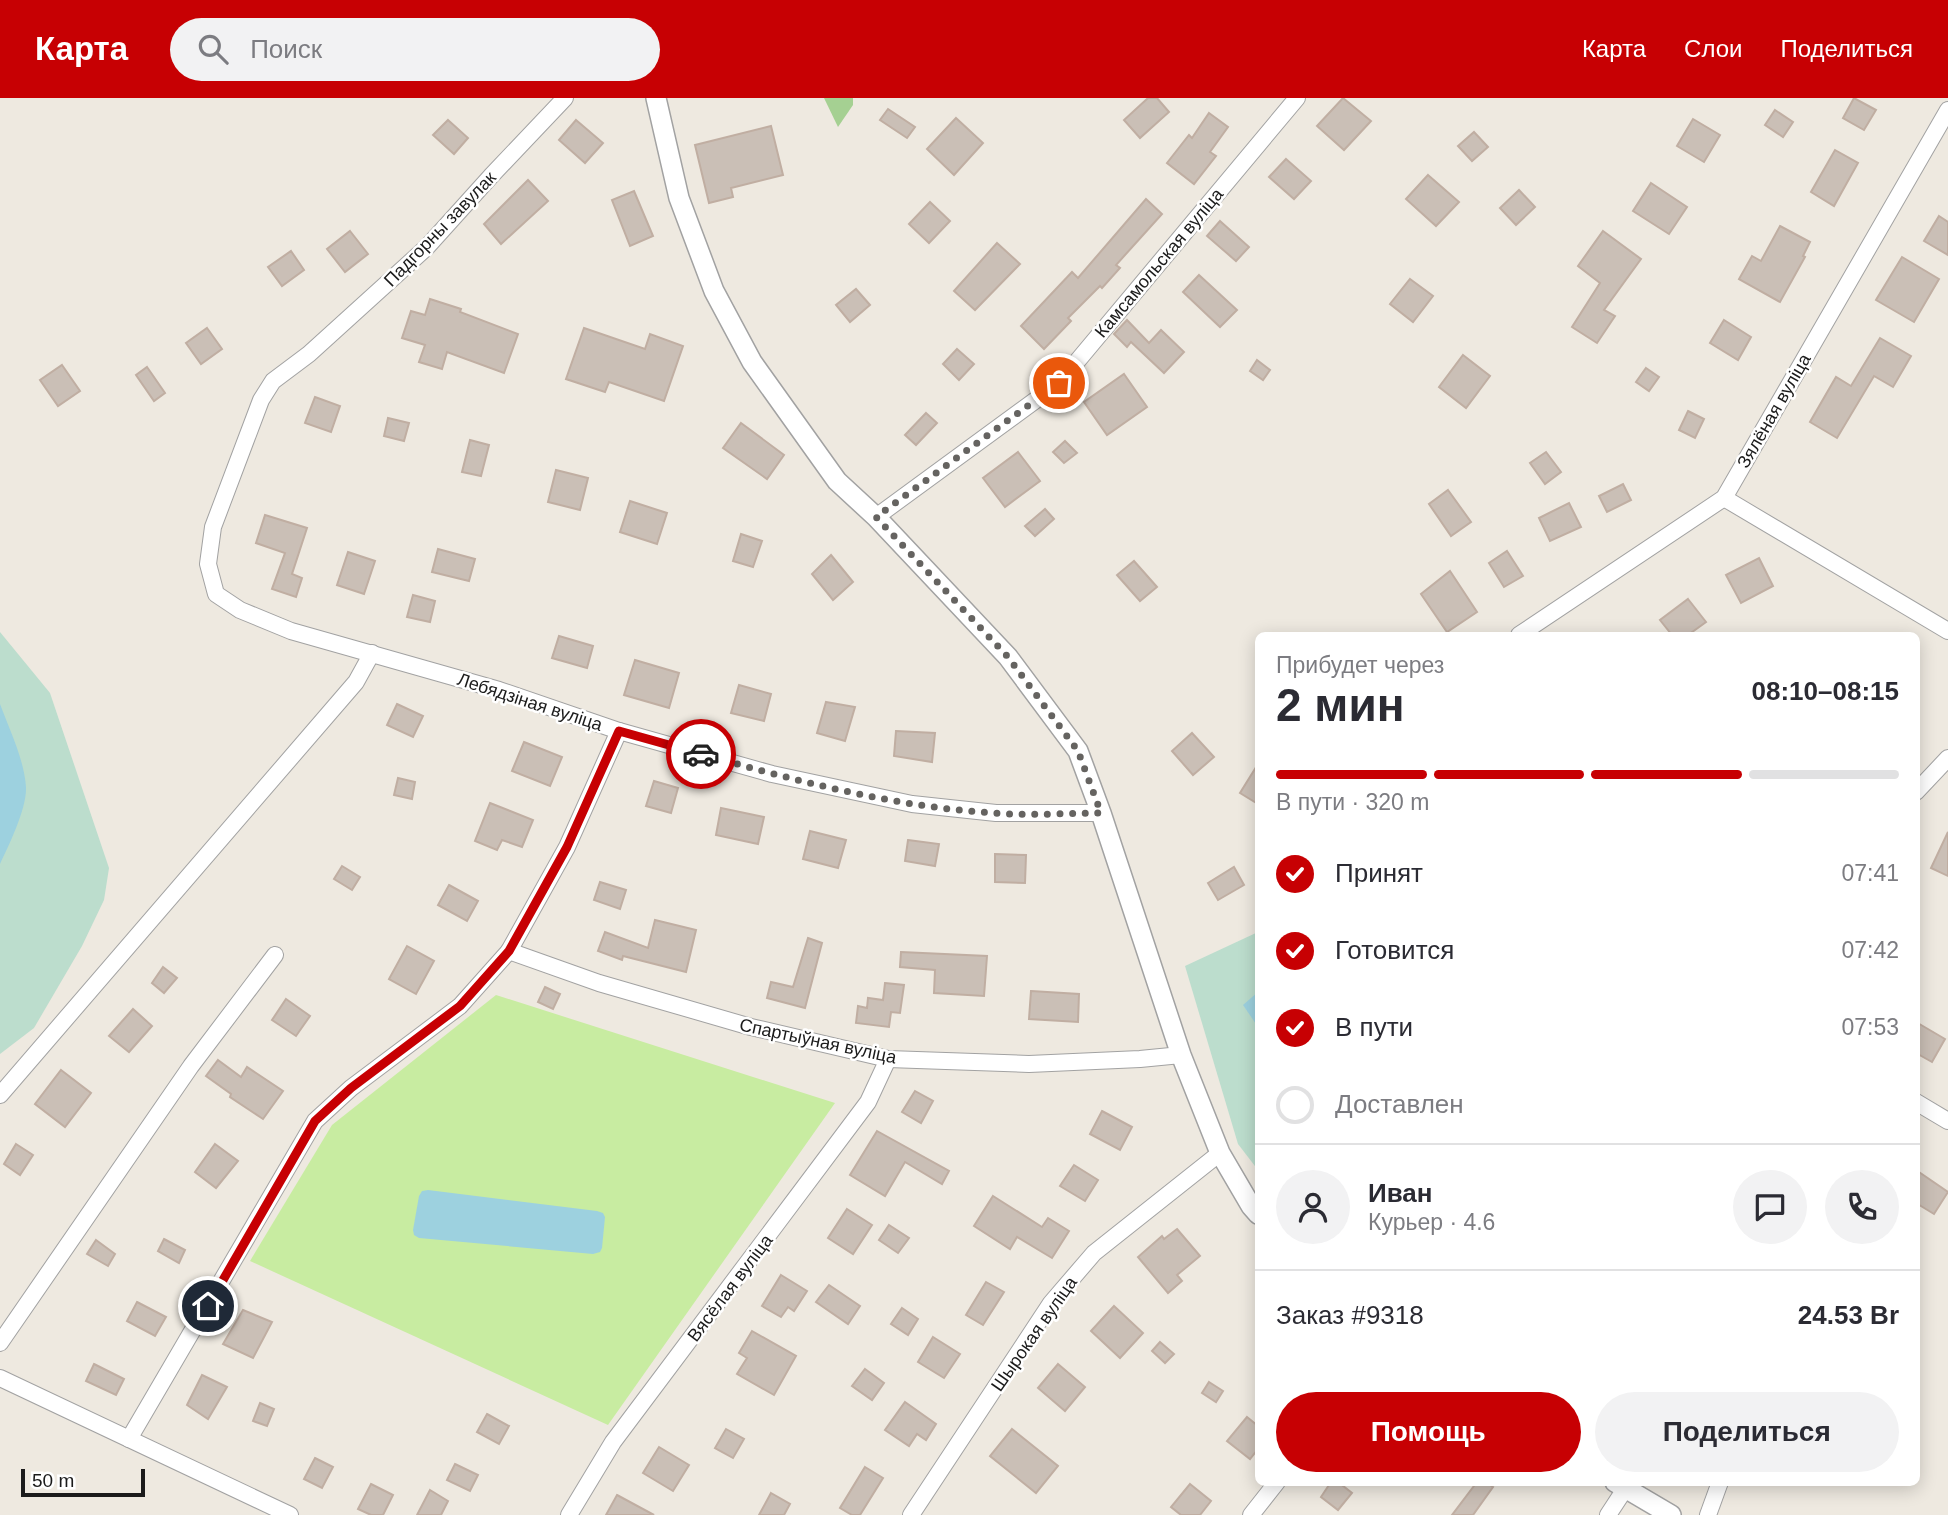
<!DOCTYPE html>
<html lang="ru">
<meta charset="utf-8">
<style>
:root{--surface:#fff;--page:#f2f2f3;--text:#2b2b33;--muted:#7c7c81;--line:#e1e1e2;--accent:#c70003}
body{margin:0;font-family:Arial,sans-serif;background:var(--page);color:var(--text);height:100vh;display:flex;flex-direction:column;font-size:26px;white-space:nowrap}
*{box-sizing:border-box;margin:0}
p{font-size:23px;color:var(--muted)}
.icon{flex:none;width:38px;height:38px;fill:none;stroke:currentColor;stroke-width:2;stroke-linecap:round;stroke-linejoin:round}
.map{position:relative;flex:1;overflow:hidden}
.drawer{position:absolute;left:1255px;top:534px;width:665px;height:854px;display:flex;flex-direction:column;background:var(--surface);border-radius:10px;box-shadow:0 4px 18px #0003}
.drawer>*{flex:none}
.scale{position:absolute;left:21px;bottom:18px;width:124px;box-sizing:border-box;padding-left:7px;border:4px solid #1b1b1b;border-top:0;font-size:19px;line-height:24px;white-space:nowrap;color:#1b1b1b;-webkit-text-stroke:5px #fff;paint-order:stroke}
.pin{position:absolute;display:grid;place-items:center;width:60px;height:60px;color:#fff;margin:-30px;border:4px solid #fff;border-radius:50%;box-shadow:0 2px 7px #0007}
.courier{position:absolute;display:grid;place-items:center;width:70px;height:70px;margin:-35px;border:5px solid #c70003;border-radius:50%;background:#fff;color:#222;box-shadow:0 2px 9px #0007}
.head em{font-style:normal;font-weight:600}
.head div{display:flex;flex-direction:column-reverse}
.head{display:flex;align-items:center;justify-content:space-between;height:119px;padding:0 21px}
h1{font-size:46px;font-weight:600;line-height:52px}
.bar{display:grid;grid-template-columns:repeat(4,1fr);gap:10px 7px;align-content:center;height:84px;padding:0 21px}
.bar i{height:9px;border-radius:5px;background:var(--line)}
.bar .active{background:var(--accent)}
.bar p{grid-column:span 4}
.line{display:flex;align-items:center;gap:18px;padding:0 21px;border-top:2px solid var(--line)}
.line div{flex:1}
.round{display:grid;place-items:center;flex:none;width:74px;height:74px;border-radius:37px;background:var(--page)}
ol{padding:0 21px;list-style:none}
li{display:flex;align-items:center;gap:21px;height:77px}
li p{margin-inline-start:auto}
li .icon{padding:7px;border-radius:50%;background:var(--accent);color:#fff;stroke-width:4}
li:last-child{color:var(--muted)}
li i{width:38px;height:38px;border:4px solid var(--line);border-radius:50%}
.cta{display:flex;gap:14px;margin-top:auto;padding:14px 21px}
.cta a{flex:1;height:80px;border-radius:42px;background:var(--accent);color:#fff;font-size:28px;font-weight:600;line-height:80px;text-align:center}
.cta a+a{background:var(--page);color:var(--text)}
header{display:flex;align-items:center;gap:42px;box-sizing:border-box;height:98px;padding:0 35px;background:var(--accent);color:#fff}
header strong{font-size:33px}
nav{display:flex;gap:38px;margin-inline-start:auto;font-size:24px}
.search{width:490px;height:63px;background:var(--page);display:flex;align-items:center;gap:18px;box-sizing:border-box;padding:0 24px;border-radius:38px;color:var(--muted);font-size:26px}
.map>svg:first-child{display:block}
.grass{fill:#c8eca1}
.forest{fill:#a5d092}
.wetland{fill:#bcddcd}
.water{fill:#9dd1df}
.building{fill:#cabfb6;stroke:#c0aea2;stroke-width:2}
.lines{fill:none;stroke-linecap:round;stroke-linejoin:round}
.minor-casing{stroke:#a2a2a2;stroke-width:18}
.tertiary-casing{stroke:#a2a2a2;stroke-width:22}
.minor{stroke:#fff;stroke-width:16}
.tertiary{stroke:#fff;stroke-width:19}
.done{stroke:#656360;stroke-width:7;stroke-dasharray:0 12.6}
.route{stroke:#c70003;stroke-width:9}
.labels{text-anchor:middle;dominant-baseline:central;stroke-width:5;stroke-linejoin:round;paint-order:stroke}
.street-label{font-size:18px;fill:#1b1b1b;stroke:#fff}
</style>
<header>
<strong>Карта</strong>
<div class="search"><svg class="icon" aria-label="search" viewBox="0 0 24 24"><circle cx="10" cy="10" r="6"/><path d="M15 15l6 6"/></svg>Поиск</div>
<nav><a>Карта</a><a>Слои</a><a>Поделиться</a></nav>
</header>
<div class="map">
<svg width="1948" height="1417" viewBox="0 0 1948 1417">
<rect width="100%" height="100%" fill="#eee9e0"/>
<path class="grass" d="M496,897L835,1005L608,1327L250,1163L332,1027Z"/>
<path class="forest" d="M824,0H853V7L838,29Z"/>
<g class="wetland">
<path d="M0,534L50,595L109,770L104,802L82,848L34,930L0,956Z"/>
<path d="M1258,834V1072L1238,1046L1185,868Z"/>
</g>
<g class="water">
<path d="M0,606C10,633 24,661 26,689C27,710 9,747 0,766Z"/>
<path d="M1258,894V929L1243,907Z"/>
<path d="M428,1092L597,1113L603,1115L605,1119L602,1150L600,1154L593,1156L419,1140L414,1137L413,1132L419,1098L422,1093Z"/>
</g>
<g class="building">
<path d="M1148,0H1157L1169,14L1140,40L1124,22Z"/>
<path d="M1343,0L1371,23L1344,52L1317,28Z"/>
<path d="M1854,0L1876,12L1864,32L1843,20Z"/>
<path d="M888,11L915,29L907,40L880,22Z"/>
<path d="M1775,12L1793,24L1783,39L1765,27Z"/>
<path d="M1209,15L1228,29L1210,54L1216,58L1194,86L1167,65L1189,37L1192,40Z"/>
<path d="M956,20L983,45L954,77L927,51Z"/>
<path d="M1693,21L1720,37L1704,64L1677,48Z"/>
<path d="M448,22L468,40L454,56L433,37Z"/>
<path d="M576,22L603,45L585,65L559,42Z"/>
<path d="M771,28L783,77L731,90L733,99L709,105L695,47Z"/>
<path d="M1474,34L1488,49L1472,63L1458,48Z"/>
<path d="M1835,52L1858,65L1834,108L1811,94Z"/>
<path d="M1286,61L1311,83L1294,101L1269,79Z"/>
<path d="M1428,77L1459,104L1436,128L1406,101Z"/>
<path d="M528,82L548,103L501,146L484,126Z"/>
<path d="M1651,85L1687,109L1669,136L1633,113Z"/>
<path d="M1519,92L1535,109L1516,127L1500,110Z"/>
<path d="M634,93L653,138L630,148L612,102Z"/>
<path d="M1146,101L1162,116L1116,167L1120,170L1102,190L1100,188L1068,220L1071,223L1044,251L1021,228L1072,174L1078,180Z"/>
<path d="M930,104L950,123L929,145L909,126Z"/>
<path d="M1939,118L1948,124V157L1924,143Z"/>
<path d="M1220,123L1249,149L1236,163L1207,138Z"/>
<path d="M1780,128L1810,144L1803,158L1805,159L1780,204L1739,181L1752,158L1761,163Z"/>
<path d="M350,133L368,156L345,174L327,151Z"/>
<path d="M1603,133L1641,161L1604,212L1615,218L1597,245L1572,229L1600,185L1578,168Z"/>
<path d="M997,145L1020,166L975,212L954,193Z"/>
<path d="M291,153L304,172L282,188L268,169Z"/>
<path d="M1902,159L1939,181L1914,224L1876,202Z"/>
<path d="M1199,177L1237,212L1220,229L1183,194Z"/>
<path d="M1410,181L1433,198L1413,224L1390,206Z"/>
<path d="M856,191L870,207L850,224L836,207Z"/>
<path d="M430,201L461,211L460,214L518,236L504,275L447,254L442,271L419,264L425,247L402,240L411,213L425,217Z"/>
<path d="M1127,222L1149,245L1161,232L1184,254L1164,275L1131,244L1127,249L1114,236Z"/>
<path d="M1724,222L1751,239L1738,262L1710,245Z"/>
<path d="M207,230L222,251L201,266L186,245Z"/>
<path d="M584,230L645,251L650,236L683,248L664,303L609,284L605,294L566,281Z"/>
<path d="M1880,240L1911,258L1893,289L1874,278L1837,340L1810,324L1836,279L1851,288Z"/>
<path d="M957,251L974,266L959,282L943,266Z"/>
<path d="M1463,257L1490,278L1466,310L1439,289Z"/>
<path d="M1257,262L1270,272L1263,282L1250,273Z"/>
<path d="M62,267L80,293L58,308L40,282Z"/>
<path d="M147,269L165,295L154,303L136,277Z"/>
<path d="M1646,270L1659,279L1649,293L1636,284Z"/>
<path d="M1124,276L1147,309L1107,337L1084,304Z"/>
<path d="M315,299L340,308L331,334L305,325Z"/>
<path d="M1688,313L1704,321L1695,340L1679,332Z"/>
<path d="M926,315L937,325L916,347L905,337Z"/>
<path d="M388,320L409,325L404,343L384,338Z"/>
<path d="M741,325L784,357L767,381L723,350Z"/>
<path d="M470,342L489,347L481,378L462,374Z"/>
<path d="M1065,343L1077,355L1064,365L1053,354Z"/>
<path d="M1018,354L1040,383L1005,409L983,380Z"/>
<path d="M1546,354L1561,374L1545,386L1530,365Z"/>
<path d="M556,372L588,380L580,412L548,404Z"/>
<path d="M1623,386L1631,402L1607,414L1599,398Z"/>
<path d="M1448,392L1471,424L1451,438L1429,406Z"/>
<path d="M630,403L667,415L657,446L620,434Z"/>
<path d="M1569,405L1581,429L1550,443L1539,420Z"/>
<path d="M1045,411L1054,421L1035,438L1025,428Z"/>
<path d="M265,417L307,430L292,476L302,480L296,499L272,491L285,455L256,445Z"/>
<path d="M741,436L762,443L753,469L733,463Z"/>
<path d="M438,451L475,461L469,483L432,474Z"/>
<path d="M1507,453L1523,478L1504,489L1489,465Z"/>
<path d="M348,454L375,463L364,496L337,487Z"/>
<path d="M831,457L853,484L833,502L812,476Z"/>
<path d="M1759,460L1773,488L1741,505L1726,477Z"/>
<path d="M1134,463L1157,489L1140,503L1117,477Z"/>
<path d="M1450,473L1477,514L1447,534L1421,496Z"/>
<path d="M413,497L435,503L430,524L407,519Z"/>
<path d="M1688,501L1706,524L1688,537H1672L1660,522Z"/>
<path d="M559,538L593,548L587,570L552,560Z"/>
<path d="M635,562L679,575L669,610L624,597Z"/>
<path d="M739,587L771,596L764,623L731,615Z"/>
<path d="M826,604L855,609L845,643L817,635Z"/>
<path d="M397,606L423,618L413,639L387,627Z"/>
<path d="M896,633L935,635L932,664L894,658Z"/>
<path d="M1192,635L1214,659L1193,677L1172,653Z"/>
<path d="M524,644L562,659L550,688L512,673Z"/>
<path d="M1258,666V706L1240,695Z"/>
<path d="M398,680L415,684L412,701L394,697Z"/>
<path d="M654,683L678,690L671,715L646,708Z"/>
<path d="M490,705L533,722L522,749L502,742L497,752L475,743Z"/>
<path d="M721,710L764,719L758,746L716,737Z"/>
<path d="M810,733L846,742L838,770L803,761Z"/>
<path d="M1948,734V778L1931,770Z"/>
<path d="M908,742L939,746L935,768L905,763Z"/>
<path d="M995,756L1026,757L1025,785L995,784Z"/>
<path d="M342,768L360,779L352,792L334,781Z"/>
<path d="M1234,769L1244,787L1218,802L1208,785Z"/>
<path d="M600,784L626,792L620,811L594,802Z"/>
<path d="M449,787L478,803L467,823L438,807Z"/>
<path d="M655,822L696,832L686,874L623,858L622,862L598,853L605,834L648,850Z"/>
<path d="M808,840L822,845L805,910L767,900L771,884L793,889Z"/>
<path d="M407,848L434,863L416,896L389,881Z"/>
<path d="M901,854L987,858L984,898L934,895L935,872L900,869Z"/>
<path d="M163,869L177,880L164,895L152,885Z"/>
<path d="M885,885L904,887L900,915L891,914L889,929L856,925L858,908L867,910L868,900L883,902Z"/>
<path d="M545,889L560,896L553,911L538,904Z"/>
<path d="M1031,893L1079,896L1078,924L1029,921Z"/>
<path d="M286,901L310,918L296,938L272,922Z"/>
<path d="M133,911L152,928L129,954L109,938Z"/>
<path d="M1916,924L1945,941L1932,964L1916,955Z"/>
<path d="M218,962L241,979L247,969L283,993L263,1021L230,999L231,996L206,978Z"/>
<path d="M61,972L91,995L65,1029L35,1006Z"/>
<path d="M915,993L933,1003L921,1025L902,1014Z"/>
<path d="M1102,1013L1132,1029L1120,1052L1090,1036Z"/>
<path d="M877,1033L949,1073L942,1086L905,1064L885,1098L850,1077Z"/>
<path d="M16,1046L33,1057L20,1077L4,1066Z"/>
<path d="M215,1046L238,1063L216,1090L195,1074Z"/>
<path d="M1074,1067L1098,1082L1085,1103L1060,1088Z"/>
<path d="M1916,1072L1948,1094L1934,1116L1916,1105Z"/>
<path d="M993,1098L1042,1129L1048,1120L1069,1133L1052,1160L1017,1139L1010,1151L974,1128Z"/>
<path d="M847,1111L872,1127L853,1156L828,1140Z"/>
<path d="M889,1127L909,1140L898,1155L879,1142Z"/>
<path d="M1177,1131L1200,1158L1177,1177L1182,1183L1168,1195L1138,1159L1162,1138L1164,1141Z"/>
<path d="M164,1141L185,1152L179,1165L158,1153Z"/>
<path d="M96,1142L115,1156L108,1168L87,1156Z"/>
<path d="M781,1177L807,1193L794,1213L788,1209L781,1219L762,1208Z"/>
<path d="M986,1184L1004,1194L983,1227L966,1217Z"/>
<path d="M829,1187L860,1208L848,1226L816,1204Z"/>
<path d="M137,1204L166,1219L155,1238L127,1223Z"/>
<path d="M1114,1208L1143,1235L1120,1260L1091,1233Z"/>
<path d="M902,1210L918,1221L908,1237L891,1226Z"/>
<path d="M243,1212L272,1224L253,1260L223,1246Z"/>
<path d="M752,1233L796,1258L774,1297L737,1276L747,1260L739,1255Z"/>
<path d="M933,1239L960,1256L944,1280L918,1264Z"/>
<path d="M1160,1244L1174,1256L1165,1265L1152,1253Z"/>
<path d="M94,1266L124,1281L116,1297L86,1283Z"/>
<path d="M1058,1266L1085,1289L1065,1313L1038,1290Z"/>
<path d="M865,1271L884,1285L872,1302L852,1288Z"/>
<path d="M202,1277L227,1289L208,1321L187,1307Z"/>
<path d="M1209,1284L1223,1293L1216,1304L1202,1295Z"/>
<path d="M905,1304L936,1326L926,1342L917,1336L909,1348L885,1332Z"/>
<path d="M260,1305L274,1311L267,1328L253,1323Z"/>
<path d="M487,1316L509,1328L499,1346L477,1334Z"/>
<path d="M1247,1319L1258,1328V1351L1250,1361L1227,1343Z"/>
<path d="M726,1331L744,1341L733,1360L715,1350Z"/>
<path d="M1012,1331L1058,1368L1036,1395L990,1358Z"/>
<path d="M659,1349L689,1367L673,1393L643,1375Z"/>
<path d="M315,1360L333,1369L322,1390L304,1381Z"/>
<path d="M455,1366L478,1377L470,1393L447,1382Z"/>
<path d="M865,1369L883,1380L860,1417H852L840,1410Z"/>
<path d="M1331,1384H1338L1352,1395L1338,1412L1321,1399Z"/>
<path d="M1477,1384H1485L1493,1389L1473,1417H1452Z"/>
<path d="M371,1386L393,1397L383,1417H371L358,1411Z"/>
<path d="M1190,1386L1211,1403L1200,1417H1181L1171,1409Z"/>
<path d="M430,1392L448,1403L441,1417H417Z"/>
<path d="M771,1395L790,1406L784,1417H759Z"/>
<path d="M617,1397L654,1417H606Z"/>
</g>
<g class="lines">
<defs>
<g id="minor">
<path d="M565,0L491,78L427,149L309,256L273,283L261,302L213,429L208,466L216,496L240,512L291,533L499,592L619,633L772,676L912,706L996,715H1101"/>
<path d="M1724,400L1948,533"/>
<path d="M876,419L1059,285L1297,0"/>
<path d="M1519,537L1724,400L1948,12"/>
<path d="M1916,694L1948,660"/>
<path d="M509,853L599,885L751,929L888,961L1029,966L1140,961L1181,957"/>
<path d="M0,997L356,584L372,555"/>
<path d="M1916,1004L1948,1023"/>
<path d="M0,1245L191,968L275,857"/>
<path d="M0,1280L290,1417"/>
<path d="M129,1341L315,1023L351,990L460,908L509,853L567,749L619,633"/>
<path d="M569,1417L613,1344L868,1004L888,961"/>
<path d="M911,1417L1051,1205L1094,1155L1220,1055"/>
<path d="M1251,1417L1277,1384"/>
<path d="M1608,1417L1625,1391"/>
<path d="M1708,1417L1720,1384"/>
</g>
<g id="tertiary">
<path d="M656,0L679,100L714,193L752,264L837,383L876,419L1008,559L1078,653L1101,715L1181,957L1220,1055L1251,1108L1258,1116"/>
<path d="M1615,1384L1671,1417"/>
</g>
</defs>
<use href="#minor" class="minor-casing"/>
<use href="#tertiary" class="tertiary-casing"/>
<use href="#minor" class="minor"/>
<use href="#tertiary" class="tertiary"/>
</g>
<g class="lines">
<path class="done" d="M701,656C797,683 895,709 994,715C1030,718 1066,715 1101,715L1078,653L1008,559L876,419L1059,285"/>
<path class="route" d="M208,1208L315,1023L351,990L460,908L509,853L567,749L619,633L701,656"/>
</g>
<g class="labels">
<g class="street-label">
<text transform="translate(440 131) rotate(-46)">Падгорны завулак</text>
<text transform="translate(1159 165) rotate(-50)">Камсамольская вуліца</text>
<text transform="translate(1774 313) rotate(-60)">Зялёная вуліца</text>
<text transform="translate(530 604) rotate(18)">Лебядзіная вуліца</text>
<text transform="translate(818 943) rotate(12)">Спартыўная вуліца</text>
<text transform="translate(730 1190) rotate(-53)">Вясёлая вуліца</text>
<text transform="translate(1034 1236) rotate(-55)">Шырокая вуліца</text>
</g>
</g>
</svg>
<div class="scale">50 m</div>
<div class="pin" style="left:1059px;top:285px;background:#ea580c"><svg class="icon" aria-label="bag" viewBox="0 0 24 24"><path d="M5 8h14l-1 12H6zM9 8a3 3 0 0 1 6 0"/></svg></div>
<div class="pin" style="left:208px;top:1208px;background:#1f2937"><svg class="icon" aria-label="home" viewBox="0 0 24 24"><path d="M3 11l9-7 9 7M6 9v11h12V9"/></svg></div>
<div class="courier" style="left:701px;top:656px"><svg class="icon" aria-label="car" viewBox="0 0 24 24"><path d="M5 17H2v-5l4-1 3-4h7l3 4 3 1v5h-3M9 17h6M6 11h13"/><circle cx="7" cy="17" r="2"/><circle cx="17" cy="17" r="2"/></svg></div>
<section class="drawer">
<div class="head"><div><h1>2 мин</h1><p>Прибудет через</p></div><em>08:10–08:15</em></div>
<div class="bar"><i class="active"></i><i class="active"></i><i class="active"></i><i></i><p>В пути · 320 m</p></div>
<ol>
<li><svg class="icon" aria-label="check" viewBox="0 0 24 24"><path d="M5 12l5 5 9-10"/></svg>Принят<p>07:41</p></li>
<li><svg class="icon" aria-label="check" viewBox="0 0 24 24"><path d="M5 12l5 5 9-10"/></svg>Готовится<p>07:42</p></li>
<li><svg class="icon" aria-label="check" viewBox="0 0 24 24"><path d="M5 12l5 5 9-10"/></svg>В пути<p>07:53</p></li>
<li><i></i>Доставлен</li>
</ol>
<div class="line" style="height:126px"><a class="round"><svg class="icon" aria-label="person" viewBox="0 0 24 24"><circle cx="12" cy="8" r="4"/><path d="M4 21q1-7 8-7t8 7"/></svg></a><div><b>Иван</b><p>Курьер · 4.6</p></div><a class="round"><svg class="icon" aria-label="chat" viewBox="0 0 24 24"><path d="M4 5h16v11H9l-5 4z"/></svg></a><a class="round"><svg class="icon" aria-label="phone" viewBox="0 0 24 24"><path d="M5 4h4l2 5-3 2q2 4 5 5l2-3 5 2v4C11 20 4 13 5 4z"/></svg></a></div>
<div class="line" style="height:91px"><div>Заказ #9318</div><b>24.53 Br</b></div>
<div class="cta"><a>Помощь</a><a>Поделиться</a></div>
</section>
</div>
